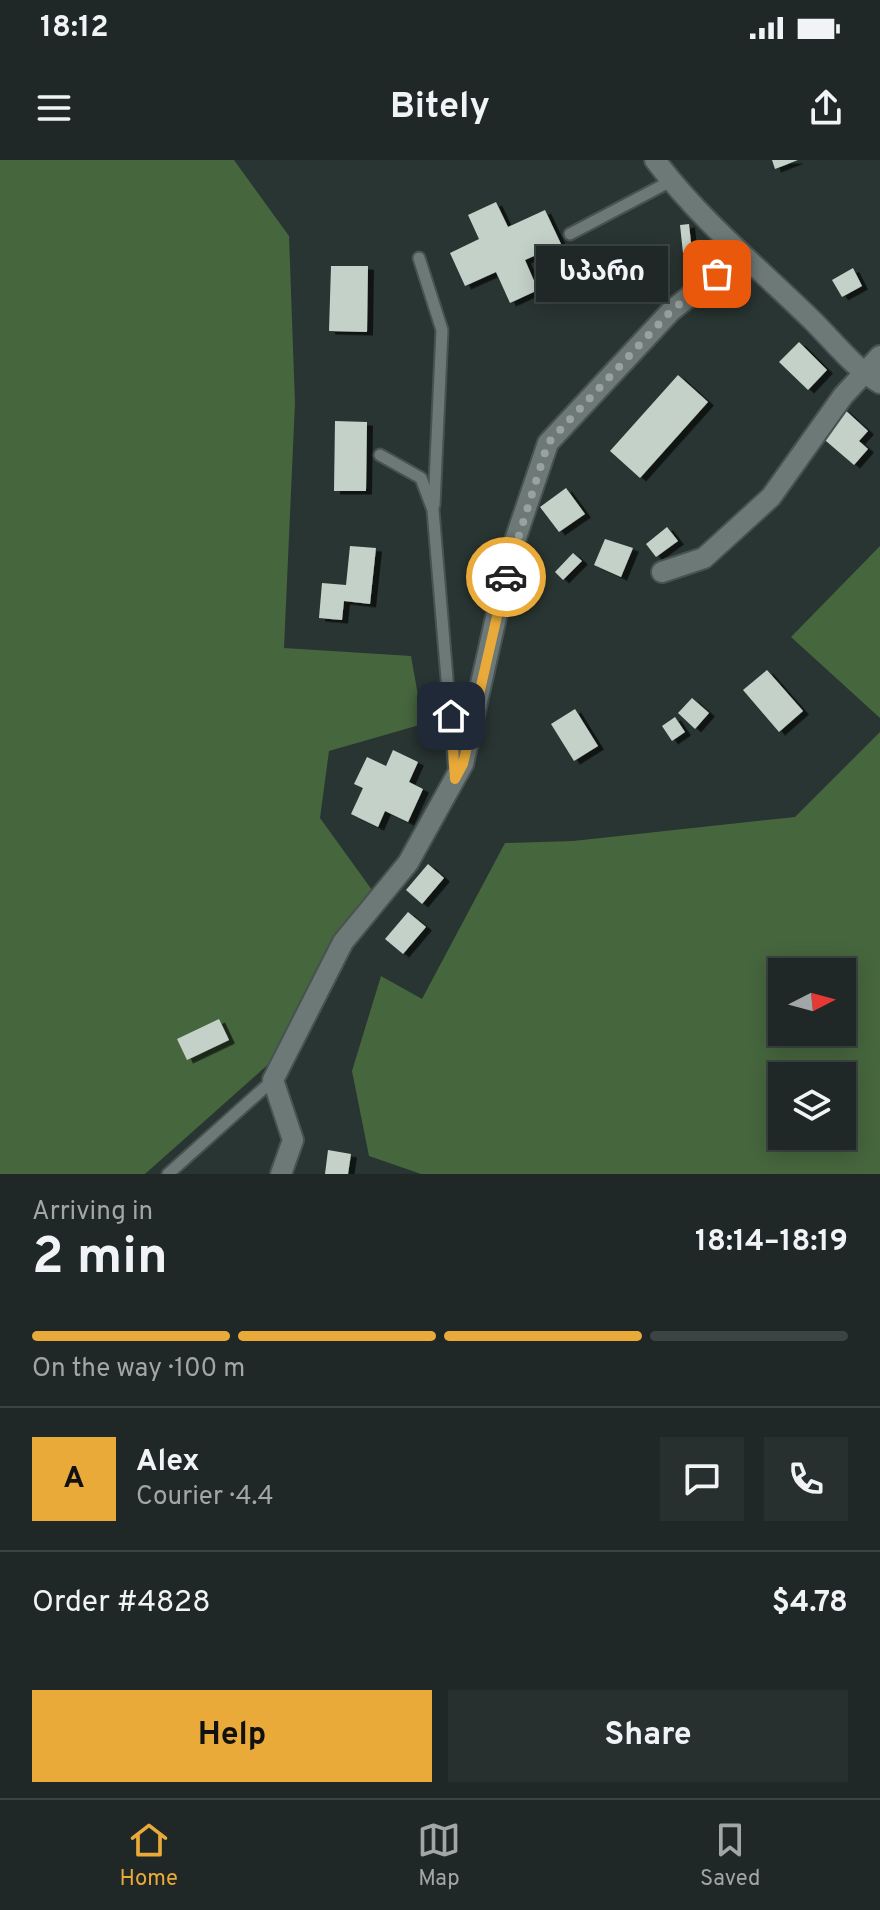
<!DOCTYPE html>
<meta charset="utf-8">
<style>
:root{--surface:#1f2826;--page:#27302e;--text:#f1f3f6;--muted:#a1a6a7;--line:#3c4443;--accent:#eaaa39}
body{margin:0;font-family:Overpass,"Noto Sans Georgian",sans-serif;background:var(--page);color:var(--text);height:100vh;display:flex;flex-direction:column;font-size:30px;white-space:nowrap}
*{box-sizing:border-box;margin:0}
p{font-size:26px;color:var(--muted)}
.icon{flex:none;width:44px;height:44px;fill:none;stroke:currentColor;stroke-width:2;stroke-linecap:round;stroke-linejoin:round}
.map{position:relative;height:1014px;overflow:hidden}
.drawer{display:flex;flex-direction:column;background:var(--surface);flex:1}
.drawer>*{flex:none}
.needle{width:52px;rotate:84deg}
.fabs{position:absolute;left:768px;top:798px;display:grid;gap:16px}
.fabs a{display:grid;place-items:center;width:88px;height:88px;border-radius:0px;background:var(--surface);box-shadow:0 4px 20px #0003,0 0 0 2px var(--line);font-size:40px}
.pin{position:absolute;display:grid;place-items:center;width:68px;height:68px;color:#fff;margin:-34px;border-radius:16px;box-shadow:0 4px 12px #0006}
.courier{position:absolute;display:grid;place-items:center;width:80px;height:80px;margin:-40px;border:6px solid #eaaa39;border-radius:50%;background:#fff;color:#222;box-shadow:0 2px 10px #0007}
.bubble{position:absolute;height:56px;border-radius:0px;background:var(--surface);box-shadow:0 4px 20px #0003,0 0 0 2px var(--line);font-size:26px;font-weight:700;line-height:56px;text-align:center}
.head em{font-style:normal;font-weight:700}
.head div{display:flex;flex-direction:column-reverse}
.head{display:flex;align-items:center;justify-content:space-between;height:136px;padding:0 32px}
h1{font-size:52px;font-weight:700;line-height:60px}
.bar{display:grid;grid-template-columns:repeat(4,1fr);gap:12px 8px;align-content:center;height:96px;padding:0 32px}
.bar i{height:10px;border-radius:6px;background:var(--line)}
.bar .current{background:var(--accent)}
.bar p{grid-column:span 4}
.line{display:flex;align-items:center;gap:20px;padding:0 32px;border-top:2px solid var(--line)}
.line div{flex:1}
.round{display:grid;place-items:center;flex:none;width:84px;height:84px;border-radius:0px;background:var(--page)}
.primary-button{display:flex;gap:16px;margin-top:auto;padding:16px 32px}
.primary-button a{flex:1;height:92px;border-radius:0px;background:var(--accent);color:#111;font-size:32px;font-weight:700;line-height:92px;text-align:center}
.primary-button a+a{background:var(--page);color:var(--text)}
.status{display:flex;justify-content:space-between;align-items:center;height:56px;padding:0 40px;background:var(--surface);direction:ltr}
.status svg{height:22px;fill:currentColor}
header{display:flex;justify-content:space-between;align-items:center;height:104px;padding:0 32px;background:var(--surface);font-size:36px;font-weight:700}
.tabs{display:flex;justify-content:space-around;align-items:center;height:112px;border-top:2px solid var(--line);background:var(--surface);font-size:22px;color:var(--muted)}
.tabs a{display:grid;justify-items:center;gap:4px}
.tabs .current{color:var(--accent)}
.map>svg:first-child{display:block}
.green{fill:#46663e;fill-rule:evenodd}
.building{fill:#c4d1c9;filter:url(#shadow)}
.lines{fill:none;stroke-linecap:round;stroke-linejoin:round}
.service-casing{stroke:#485250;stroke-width:15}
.minor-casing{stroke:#485250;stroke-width:24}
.tertiary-casing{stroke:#485250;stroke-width:24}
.service{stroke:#6c7976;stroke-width:11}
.minor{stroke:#6c7976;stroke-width:20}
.tertiary{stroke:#6c7976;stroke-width:20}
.done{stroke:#99a2a0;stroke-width:8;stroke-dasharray:0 14.4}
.route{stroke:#eaaa39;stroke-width:10}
</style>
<div class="status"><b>18:12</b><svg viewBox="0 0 49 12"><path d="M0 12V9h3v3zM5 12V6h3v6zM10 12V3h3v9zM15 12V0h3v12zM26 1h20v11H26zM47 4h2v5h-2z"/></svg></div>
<header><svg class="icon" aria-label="menu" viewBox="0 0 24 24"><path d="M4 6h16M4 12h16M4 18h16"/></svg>Bitely<svg class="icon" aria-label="share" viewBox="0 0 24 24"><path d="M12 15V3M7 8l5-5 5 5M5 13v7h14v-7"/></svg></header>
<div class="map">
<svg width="880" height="1014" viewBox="0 0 880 1014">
<defs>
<filter id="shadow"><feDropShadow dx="6" dy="3.5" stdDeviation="0" flood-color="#0009"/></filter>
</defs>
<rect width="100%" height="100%" fill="#293532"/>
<g class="green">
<path d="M0,0H234L289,76L295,243L284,488L411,496L423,564L329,591L320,658L372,730L290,885L145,1014H0Z"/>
<path d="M880,386V558L791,477Z"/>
<path d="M880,572V1014H421L369,996L352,911L381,816L422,839L505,683L573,681L795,657ZM842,812V872H782V812ZM842,916V976H782V916Z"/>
</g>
<g class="building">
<path d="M772,0H798L775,9Z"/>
<path d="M496,42L508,67L545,50L561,84L525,100L538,130L510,143L496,112L465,126L450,93L479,79L468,55Z"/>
<path d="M689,64L692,92L683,93L680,65Z"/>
<path d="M331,106H368L367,172L329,171Z"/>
<path d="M853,108L862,126L842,137L832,120Z"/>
<path d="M799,182L827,210L808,230L779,202Z"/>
<path d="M678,215L708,242L640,318L610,291Z"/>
<path d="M843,248L868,271L859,281L868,289L854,305L819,275Z"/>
<path d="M335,261L367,262L366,331H334Z"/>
<path d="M566,328L585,354L559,372L540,347Z"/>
<path d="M667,367L678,381L656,397L646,384Z"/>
<path d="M605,379L633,388L621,417L594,405Z"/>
<path d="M350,386L376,388L370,444L344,441L342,460L319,458L322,423L346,425Z"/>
<path d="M573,393L582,401L563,420L555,412Z"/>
<path d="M767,510L803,551L779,572L743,530Z"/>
<path d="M692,538L709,553L695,569L678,553Z"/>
<path d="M575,549L598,586L574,601L551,564Z"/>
<path d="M675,557L685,572L672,581L662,566Z"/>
<path d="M393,590L418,602L409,622L423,629L408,662L385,651L378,667L351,654L363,628L354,624L367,597L386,606Z"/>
<path d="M428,704L444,718L422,744L406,730Z"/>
<path d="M408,752L426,767L403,794L385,779Z"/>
<path d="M219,859L229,880L187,900L177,879Z"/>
<path d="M328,990L351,994L348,1014H325Z"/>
</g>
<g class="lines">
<defs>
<g id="service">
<path d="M570,74L671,21"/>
<path d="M419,98L442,170L434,345"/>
<path d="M380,295L421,318L433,350L455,615"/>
<path d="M168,1014L273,920"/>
</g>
<g id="minor">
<path d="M662,412L704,398L771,337L843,236L880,196"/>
<path d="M281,1014L293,980L273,920L343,782L408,703L463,604L510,395L548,283L671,151L740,96"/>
</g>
<path id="tertiary" d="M655,0C701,61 759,108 813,161C835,183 854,208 880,223"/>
</defs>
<use href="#service" class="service-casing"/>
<use href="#minor" class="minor-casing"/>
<use href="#tertiary" class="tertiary-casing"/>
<use href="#service" class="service"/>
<use href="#minor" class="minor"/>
<use href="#tertiary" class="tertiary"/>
</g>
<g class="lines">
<path class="done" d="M506,417L548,283L671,151L717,114"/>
<path class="route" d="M451,556L455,619L463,604L506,417"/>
</g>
</svg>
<div class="fabs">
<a><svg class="needle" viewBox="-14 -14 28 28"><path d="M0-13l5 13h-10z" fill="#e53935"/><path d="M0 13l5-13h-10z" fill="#a1a6a7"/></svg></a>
<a><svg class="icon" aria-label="layers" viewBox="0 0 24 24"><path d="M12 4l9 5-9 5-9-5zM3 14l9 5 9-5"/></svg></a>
</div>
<div class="pin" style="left:717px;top:114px;background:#ea580c"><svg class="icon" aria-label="bag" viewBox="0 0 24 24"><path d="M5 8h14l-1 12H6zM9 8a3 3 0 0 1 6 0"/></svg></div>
<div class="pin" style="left:451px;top:556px;background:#1f2937"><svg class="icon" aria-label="home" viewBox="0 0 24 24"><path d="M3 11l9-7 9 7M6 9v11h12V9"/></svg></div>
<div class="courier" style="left:506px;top:417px"><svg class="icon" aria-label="car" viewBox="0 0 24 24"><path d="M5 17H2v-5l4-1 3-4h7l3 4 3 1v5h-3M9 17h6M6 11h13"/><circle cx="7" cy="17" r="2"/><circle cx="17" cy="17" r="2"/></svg></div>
<div class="bubble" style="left:536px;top:86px;width:132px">სპარი</div>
</div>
<section class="drawer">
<div class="head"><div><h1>2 min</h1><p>Arriving in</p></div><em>18:14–18:19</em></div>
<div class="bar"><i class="current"></i><i class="current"></i><i class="current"></i><i></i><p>On the way · 100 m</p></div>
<div class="line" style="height:144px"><b class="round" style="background:var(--accent);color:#111">A</b><div><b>Alex</b><p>Courier · 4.4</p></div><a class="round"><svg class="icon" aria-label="chat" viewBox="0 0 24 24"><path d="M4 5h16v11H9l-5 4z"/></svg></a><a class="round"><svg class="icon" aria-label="phone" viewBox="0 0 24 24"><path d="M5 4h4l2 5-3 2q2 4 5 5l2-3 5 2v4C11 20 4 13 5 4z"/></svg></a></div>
<div class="line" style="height:104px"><div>Order #4828</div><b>$4.78</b></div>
<div class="primary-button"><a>Help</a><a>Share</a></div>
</section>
<nav class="tabs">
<a class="current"><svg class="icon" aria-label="home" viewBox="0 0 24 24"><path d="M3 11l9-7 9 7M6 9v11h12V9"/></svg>Home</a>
<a><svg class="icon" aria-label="map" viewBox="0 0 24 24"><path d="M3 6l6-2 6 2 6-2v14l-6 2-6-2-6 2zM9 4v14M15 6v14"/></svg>Map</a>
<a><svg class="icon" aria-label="saved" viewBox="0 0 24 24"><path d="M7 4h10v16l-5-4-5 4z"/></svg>Saved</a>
</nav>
